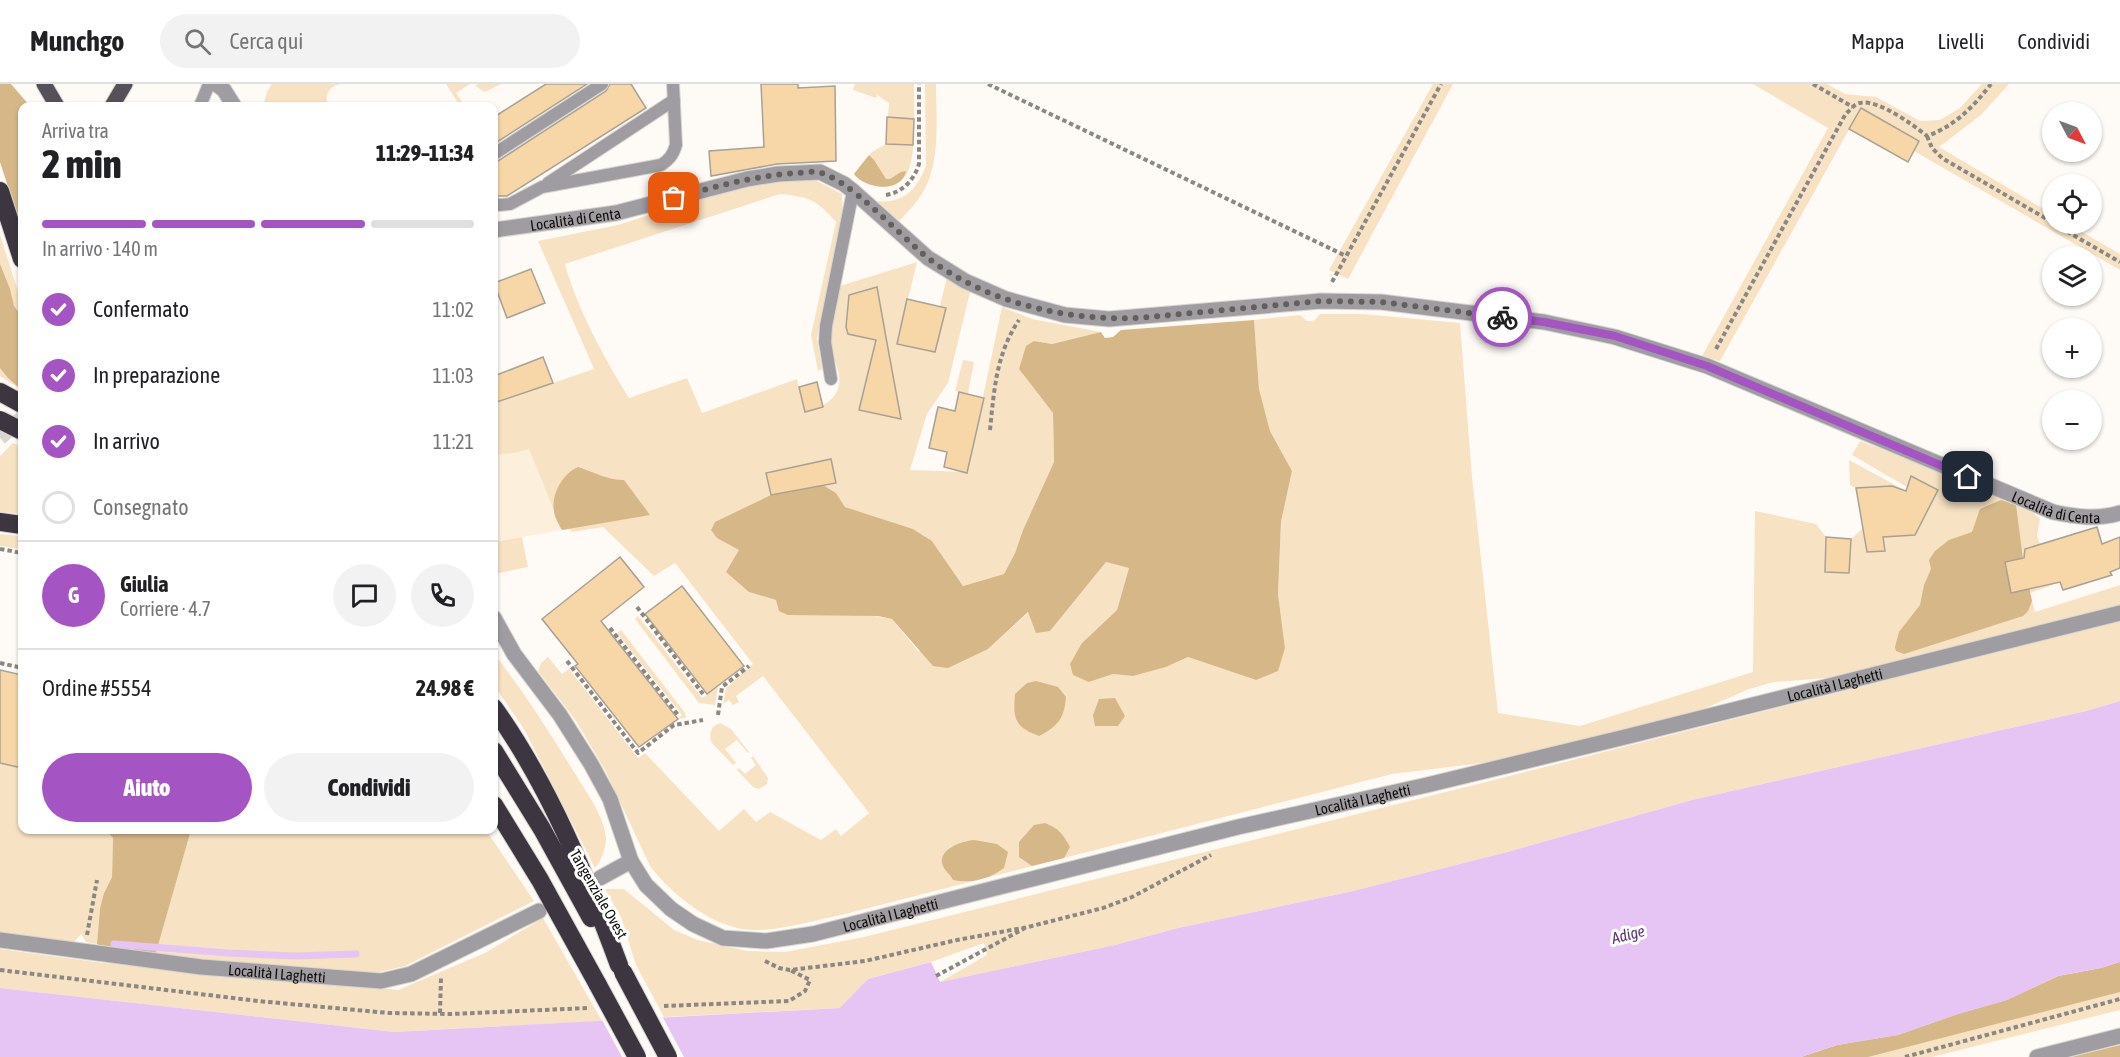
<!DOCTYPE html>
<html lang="it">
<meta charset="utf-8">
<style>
:root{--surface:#fff;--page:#f2f2f2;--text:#202124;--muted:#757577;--line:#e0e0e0;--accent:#a554c4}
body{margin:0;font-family:"Asap Condensed",sans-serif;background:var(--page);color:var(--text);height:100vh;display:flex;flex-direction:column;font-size:22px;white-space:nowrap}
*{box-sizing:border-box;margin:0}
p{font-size:20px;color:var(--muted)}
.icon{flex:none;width:33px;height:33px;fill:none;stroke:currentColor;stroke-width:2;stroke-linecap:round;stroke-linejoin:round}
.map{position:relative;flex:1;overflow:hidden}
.side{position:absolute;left:18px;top:18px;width:480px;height:732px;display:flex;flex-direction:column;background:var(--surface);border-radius:12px;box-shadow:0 2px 4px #0004}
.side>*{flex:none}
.needle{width:39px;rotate:131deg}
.controls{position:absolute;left:2042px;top:18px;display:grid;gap:12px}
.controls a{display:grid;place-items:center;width:60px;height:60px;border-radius:50%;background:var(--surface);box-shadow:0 2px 4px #0004;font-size:30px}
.pin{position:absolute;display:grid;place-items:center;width:51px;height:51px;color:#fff;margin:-26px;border-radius:12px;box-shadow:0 3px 9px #0006}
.courier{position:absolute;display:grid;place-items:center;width:60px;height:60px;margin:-30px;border:4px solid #a554c4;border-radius:50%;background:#fff;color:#222;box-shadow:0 2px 8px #0007}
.headline em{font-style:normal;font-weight:800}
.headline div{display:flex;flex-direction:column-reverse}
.headline{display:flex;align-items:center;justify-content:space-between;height:102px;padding:0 24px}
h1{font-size:39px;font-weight:800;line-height:45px}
.bar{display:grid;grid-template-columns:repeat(4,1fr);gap:9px 6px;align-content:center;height:72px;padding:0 24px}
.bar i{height:8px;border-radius:4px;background:var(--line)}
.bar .active{background:var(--accent)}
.bar p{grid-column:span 4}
.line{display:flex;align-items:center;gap:15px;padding:0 24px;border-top:2px solid var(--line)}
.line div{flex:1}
.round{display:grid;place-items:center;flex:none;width:63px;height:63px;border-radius:32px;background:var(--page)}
ol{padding:0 24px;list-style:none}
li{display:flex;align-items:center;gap:18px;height:66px}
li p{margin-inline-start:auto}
li .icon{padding:6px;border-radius:50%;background:var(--accent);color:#fff;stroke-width:4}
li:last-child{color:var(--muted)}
li i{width:33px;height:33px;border:3px solid var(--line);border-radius:50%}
.cta{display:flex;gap:12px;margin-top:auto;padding:12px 24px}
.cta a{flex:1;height:69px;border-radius:36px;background:var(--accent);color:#fff;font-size:24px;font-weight:800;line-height:69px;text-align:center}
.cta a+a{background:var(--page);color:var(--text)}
header{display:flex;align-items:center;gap:36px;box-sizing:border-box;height:84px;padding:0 30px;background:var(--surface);border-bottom:2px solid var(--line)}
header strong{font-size:28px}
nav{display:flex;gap:33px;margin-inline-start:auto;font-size:21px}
.search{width:420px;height:54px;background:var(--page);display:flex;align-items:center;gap:15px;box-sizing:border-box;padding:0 21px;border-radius:33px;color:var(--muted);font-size:22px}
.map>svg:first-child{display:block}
.built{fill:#fcf0dd}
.green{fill:#f7e2c3}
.forest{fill:#d6b788}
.water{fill:#e6c5f4}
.pier{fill:#fefbf6}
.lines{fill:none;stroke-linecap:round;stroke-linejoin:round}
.stream{stroke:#e6c5f4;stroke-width:7}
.building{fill:#f7d7a7;stroke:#a9a196;stroke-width:1.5}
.primary-tunnel{stroke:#dad7d2;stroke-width:15;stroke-dasharray:15 8;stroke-linecap:butt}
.lane-casing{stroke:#d8d5d0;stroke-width:14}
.street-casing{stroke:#d8d5d0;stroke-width:17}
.primary-casing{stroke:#d8d5d0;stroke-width:17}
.highway-casing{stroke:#d8d5d0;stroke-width:20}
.path{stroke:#8b8884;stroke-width:4;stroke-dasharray:4.5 3;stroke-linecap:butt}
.lane{stroke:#a09da2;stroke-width:12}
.street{stroke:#a09da2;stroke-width:15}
.primary{stroke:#565059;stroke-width:15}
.highway{stroke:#3d3640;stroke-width:18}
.highway-bridge-casing{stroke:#d8d5d0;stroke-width:20;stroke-linecap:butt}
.highway-bridge{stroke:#3d3640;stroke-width:18}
.done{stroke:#63605b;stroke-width:6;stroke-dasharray:0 10.8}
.route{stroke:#a554c4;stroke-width:8}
.labels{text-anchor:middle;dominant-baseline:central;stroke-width:6;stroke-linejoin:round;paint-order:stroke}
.street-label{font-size:15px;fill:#0f0c08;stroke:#fff}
.water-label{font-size:16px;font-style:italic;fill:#5e366e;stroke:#fff}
</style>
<header>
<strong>Munchgo</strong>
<div class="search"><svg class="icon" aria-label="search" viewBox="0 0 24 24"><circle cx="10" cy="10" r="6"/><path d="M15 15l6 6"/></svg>Cerca qui</div>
<nav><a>Mappa</a><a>Livelli</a><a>Condividi</a></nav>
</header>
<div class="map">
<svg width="2120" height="973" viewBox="0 0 2120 973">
<rect width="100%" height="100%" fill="#fefbf6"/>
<path class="built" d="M494,300L500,317L510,314L562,446L494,458Z"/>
<g class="green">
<path d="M272,0H342C331,1 325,8 327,19L322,22H263L267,8Z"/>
<path d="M446,0H470L456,9L465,22H460Z"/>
<path d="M478,0H501L485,8L475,2Z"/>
<path d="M855,0H914C914,21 916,68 909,85C906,96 894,103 884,103C875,103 859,97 854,90L872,68L886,60L889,19L877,11L876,14L853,6Z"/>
<path d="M925,0H936C936,34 941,78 923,108C916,119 908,128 899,137L877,117C904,120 917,105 926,82Z"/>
<path d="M1433,0H1453L1348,195L1329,186Z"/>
<path d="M1753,0H1827L1845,10L1876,13L1920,37L1940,36L1960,24L1982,0H2009L1981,31L1939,63L2052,130V140H2068L2120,170V186L1914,67L1919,57L1861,24L1720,277L1702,272L1828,44Z"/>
<path d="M779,95L815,96L842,110L843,132L817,254L822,285L818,287L811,251L836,138C816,115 809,113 780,110L565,180C578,227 604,273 629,314L687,294L702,329L797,295L805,328C824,322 842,315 839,290C837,280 831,269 831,258C830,242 837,219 840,202L917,178L908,215L940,222L947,193L970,208L948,299L927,330L910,386L967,388L1002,223L1032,235L1101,248L1052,260L1034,257L1019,285L1053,329L1054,378L1023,446L1015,469L1004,490L963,502L932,457L913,445L845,423L836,409L823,401L771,411L739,466L749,508L776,516L892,535L918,567L988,565L1029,528L1050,547L1106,478L1129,484L1117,526L1082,559L1089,598L1113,590L1133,592L1166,583L1188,573L1256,596L1285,564L1278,510L1281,438L1292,387L1270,347L1259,305L1254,236L1300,231L1307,237H1314L1320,230H1363L1460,239L1472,393L1498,629L1580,642L1753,588L1755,427L1816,440L1826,453L1851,455L1863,444L1864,454L1915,451L1937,406L1911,393L1907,403L1852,371L1860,357L1945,389L2033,429L2040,435L2037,451L2053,501L2030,509L2035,528L2120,501V522L1827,594L1774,598L1749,605L1697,628L1518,673L1482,679L1392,690L841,831C815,836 779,847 754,846C715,846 672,811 650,782L605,686L576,637L538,587L541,579L548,573L562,590L569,585L638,674L645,669L719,747L744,725L756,738L770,728L821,756L836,745L841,752L869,729L763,592L736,612L739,618L733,621L729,616L723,620L726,604L753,580L675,479L654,492L603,443L572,448L570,445L562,446L529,365L513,369L494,371V319L594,285L538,157L618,141L692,117L737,104Z"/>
<path d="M0,151L22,220V306L0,292Z"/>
<path d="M963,276L974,278L968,310L955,307Z"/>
<path d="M13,359L22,363V430L0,428V372Z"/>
<path d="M1849,376L1906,407L1892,402L1856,404L1850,401Z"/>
<path d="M0,450L22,452V465L0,462Z"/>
<path d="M522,453L528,483L494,490V458Z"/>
<path d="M638,532L702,614L718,603L715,621L699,619L635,535Z"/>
<path d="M2120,537V617L2086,627L1692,716L1511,767L1353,807L1178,844L1115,861L940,898L987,871L984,859L934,877L868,895L841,924L664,933L636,881L621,833L605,805H624L674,846L698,856L747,867L785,868L864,853L1478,700Z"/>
<path d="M621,546L685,629L686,634L678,635L682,631L617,549Z"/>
<path d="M494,570C524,607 549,648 574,688C586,708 604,731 606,754C606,764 601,778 595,784L524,645L494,601Z"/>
<path d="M720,639L731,645L749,668L748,669L737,656L725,665L736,679L733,681L711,658C709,649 711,642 720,639Z"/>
<path d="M753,672L768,694L767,700L759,705L753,703L737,686L739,684L745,690L756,681L751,674Z"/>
<path d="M0,679L22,684V746H106L113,754L112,793L104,809L100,824L97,860L86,858L81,850L73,859L0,849Z"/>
<path d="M191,746H486L534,817L405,882L379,888H334L155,872Z"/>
<path d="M543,834L602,937L394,948L0,904V865L103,879L302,895L398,906L485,869Z"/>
<path d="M2120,878V926L1932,973H1801Z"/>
</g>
<g class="forest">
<path d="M0,0H11L30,22H22V146L0,78Z"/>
<path d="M869,71L874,76L886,95H890L901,88L906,87C901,110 865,105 854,90Z"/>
<path d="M0,180L10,205L14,222L22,233V306L8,294L0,284Z"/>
<path d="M1254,236L1259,305L1270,347L1292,387L1281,438L1278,510L1285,564L1278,587L1256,596L1188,573L1166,583L1133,592L1113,590L1089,598L1073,591L1070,580L1082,559L1117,526L1129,484L1106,478L1050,547L1036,549L1028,528L988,565L948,584L933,582L892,535L878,532L788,531L779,527L776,516L749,508L726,488L739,466L717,454L711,446L715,438L771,411L823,401L836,409L845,423L913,445L932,457L963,502L1004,490L1015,469L1023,446L1054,378L1053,329L1019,285L1026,262L1034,257L1052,260L1101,248L1105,254L1113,253L1121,246Z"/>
<path d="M578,383C594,388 607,396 624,396L650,431L562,446C559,441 555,434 554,428C551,411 562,390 578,383Z"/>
<path d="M2001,416L2016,421L2023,475L2032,517L2028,527L2023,532L1904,570L1896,567L1895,563L1899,548L1920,521L1924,501L1931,485L1929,476L1935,467L1949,456L1972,448L1980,425Z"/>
<path d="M1036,597L1058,603L1066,613C1064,635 1058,642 1039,652C1014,643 1013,634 1015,610L1027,599Z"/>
<path d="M1115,614L1125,632L1118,642H1095L1093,631L1099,615Z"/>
<path d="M1045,739C1058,744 1063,750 1070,763L1064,774L1032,782L1019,773V758L1034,741Z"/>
<path d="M106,746H191L155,872L110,867L97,860L100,824L104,809L112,793L113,754Z"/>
<path d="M974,756L997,760L1008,768L1004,784C989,795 971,800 953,796C951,791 947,789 944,784C934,766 962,757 974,756Z"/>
<path d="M2120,878V908L1868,973H1801L1837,961L1898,951L1958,930L2007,916L2058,892L2101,884Z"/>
<path d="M2120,961V973H2071Z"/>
</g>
<path class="water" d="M2120,617V878L2101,884L2058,892L2007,916L1958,930L1898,951L1837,961L1801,973H0V904L394,948L840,924L868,895L931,878L940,898L1115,861L1178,844L1353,807L1511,767L1692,716L2086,627Z"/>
<path class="pier" d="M661,930L684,973H622L601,934Z"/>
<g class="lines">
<path class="stream" d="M114,860L228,869L295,872L356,870"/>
</g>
<g class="building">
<path d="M546,0H587L494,60V33Z"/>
<path d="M610,0H631L646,24L507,112H494V78L498,77L606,7Z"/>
<path d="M761,0H798V4L835,2L836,77L777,80L711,92L709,67L764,63Z"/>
<path d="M1861,24L1919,57L1908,78L1849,45Z"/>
<path d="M887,33L914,35L913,61L886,60Z"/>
<path d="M531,185L545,219L507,234L494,199Z"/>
<path d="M877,203L887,259L901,335L859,326L876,256L848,250L846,243L849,211Z"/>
<path d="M907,215L946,224L935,268L897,260Z"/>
<path d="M543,273L553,299L494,319V292Z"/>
<path d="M817,298L823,323L805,328L799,303Z"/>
<path d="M959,308L984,314L967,389L944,383L947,368L929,364L938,323L955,327Z"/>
<path d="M831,375L836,399L771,411L766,389Z"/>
<path d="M1911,392L1938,406L1915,451L1883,453L1885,467L1867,468L1856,404L1892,402L1906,407Z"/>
<path d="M2097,443L2102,460L2120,453V484L2110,488L2112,491L2063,506L2060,498L2011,509L2005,478L2024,474L2025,465Z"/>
<path d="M1826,453L1851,455L1849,489L1825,488Z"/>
<path d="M620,473L644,503L601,537L678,635L639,663L575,582L578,580L542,535Z"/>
<path d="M682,502L744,582L707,610L645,530Z"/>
<path d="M0,586L22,591V684L0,679Z"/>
</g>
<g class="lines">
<path class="primary-tunnel" d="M0,354L22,334"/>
<defs>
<g id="lane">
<path d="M200,22L209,0"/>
<path d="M494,70L602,0"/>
<path d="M548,99L674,16"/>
<path d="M494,120L500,121L510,120L542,103L661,81C669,76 673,71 676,61L673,0"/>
<path d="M831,295L825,258L826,242L853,107"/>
</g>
<g id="street">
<path d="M216,0L224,6L234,22"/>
<path id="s1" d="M494,146L616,129L747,95L778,90L820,88L844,100L853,107L928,174L965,197L1006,215L1065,231L1109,235L1321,217L1381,218L1544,238L1615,253L1707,282L2053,428C2077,433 2097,436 2120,429"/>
<path id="s2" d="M494,534L514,570L560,631L591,680L610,715L631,777L646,801L671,825L693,840L723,854L766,857L813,850L1238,743L1427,701L1625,653L2120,529"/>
<path d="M600,794L631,777"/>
<path id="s3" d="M0,856L201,883L381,897L411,890L539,827"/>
<path d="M2037,973L2120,952"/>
</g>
<g id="primary">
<path d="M44,0L57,22"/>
<path d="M112,22L125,0"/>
</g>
<g id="highway">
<path d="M0,107L22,175"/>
<path d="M0,308L22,320"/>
<path d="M0,438L22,441"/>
<path d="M494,624C549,701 586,792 619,881"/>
<path d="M494,667L542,745L591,834"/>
<path d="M494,721L540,796L598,901"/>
</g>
</defs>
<use href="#lane" class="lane-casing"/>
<use href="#street" class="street-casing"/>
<use href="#primary" class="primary-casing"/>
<use href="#highway" class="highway-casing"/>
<g class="path">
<path d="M988,0L1346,172"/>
<path d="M1813,0L1853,23"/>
<path d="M1927,52L1932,64L1942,74L2052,138"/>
<path d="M886,111C903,108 914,96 919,80V0"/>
<path d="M2054,140L2120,178"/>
<path d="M1332,198L1441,0"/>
<path d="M1716,265L1845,31C1849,27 1854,20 1860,19C1878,15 1912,40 1927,52C1955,42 1973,23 1991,0"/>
<path d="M990,346C994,307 996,270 1019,236"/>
<path d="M0,465L22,469"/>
<path d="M637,523L703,610"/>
<path d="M610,544L678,631"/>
<path d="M567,577L638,669L674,641L703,636"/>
<path d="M0,579L22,584"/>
<path d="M718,631L722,603L749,582"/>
<path d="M87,851L97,796"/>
<path d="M765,877L779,884L790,886L865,877L957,856L1028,843L1103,824L1132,813L1211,771"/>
<path d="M0,886L258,917L389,929L452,930L588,924"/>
<path d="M936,892L1025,844"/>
<path d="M664,922L789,917L805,907L810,896L790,886"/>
<path d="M440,929L441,894"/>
<path d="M1905,973L2120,915"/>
</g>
<use href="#lane" class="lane"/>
<use href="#street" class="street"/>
<use href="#primary" class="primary"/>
<use href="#highway" class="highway"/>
<defs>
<g id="highway-bridge">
<path d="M0,336L22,347"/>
<path d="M623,888L668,973"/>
<path d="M598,901L637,973"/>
</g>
</defs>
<use href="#highway-bridge" class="highway-bridge-casing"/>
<use href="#highway-bridge" class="highway-bridge"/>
</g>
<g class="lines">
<path class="done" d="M674,114C714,103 753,92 795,89C802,89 810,87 817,88C847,92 902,154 928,174C987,219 1066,237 1139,234L1321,217L1381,218L1502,233"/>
<path class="route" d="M1502,233L1544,238L1615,252L1707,282L1968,393"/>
</g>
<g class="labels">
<g class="street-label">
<text stroke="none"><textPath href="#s1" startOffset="82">Località di Centa</textPath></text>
<text stroke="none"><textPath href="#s1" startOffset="1648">Località di Centa</textPath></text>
<text stroke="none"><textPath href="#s2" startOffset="1546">Località I Laghetti</textPath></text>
<text stroke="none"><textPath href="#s2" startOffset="1060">Località I Laghetti</textPath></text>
<text transform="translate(599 810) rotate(60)">Tangenziale Ovest</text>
<text stroke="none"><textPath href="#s2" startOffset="574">Località I Laghetti</textPath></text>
<text stroke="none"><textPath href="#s3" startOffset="279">Località I Laghetti</textPath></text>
</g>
<g class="water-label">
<text transform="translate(1628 850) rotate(-14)">Adige</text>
</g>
</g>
</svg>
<div class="controls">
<a><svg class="needle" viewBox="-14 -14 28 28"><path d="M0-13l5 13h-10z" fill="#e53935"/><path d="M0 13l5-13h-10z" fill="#757577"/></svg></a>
<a><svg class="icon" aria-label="locate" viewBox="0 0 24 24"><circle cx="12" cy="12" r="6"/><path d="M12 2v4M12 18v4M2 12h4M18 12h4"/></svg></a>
<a><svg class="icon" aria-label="layers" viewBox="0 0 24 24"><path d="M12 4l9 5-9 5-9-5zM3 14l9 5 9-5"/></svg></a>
<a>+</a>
<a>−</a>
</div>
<div class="pin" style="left:674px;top:114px;background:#ea580c"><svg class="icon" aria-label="bag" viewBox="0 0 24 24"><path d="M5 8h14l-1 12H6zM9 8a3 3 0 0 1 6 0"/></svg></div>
<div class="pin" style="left:1968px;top:393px;background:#1f2937"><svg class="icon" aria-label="home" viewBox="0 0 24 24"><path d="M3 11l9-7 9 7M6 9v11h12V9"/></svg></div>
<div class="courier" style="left:1502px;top:233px"><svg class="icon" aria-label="bike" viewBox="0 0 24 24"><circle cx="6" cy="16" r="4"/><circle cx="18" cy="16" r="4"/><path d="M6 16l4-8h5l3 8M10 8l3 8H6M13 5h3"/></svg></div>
<section class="side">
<div class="headline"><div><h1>2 min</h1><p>Arriva tra</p></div><em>11:29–11:34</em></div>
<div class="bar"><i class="active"></i><i class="active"></i><i class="active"></i><i></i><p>In arrivo · 140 m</p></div>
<ol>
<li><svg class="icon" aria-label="check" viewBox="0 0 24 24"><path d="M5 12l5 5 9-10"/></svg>Confermato<p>11:02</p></li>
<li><svg class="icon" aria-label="check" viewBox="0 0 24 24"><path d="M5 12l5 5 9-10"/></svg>In preparazione<p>11:03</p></li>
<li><svg class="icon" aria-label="check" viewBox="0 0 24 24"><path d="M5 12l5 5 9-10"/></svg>In arrivo<p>11:21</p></li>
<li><i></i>Consegnato</li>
</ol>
<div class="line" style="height:108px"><b class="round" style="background:var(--accent);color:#fff">G</b><div><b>Giulia</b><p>Corriere · 4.7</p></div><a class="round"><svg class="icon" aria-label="chat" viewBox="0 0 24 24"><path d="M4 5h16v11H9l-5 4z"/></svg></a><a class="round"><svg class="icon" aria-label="phone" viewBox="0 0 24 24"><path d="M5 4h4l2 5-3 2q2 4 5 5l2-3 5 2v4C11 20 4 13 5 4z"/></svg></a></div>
<div class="line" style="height:78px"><div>Ordine #5554</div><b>24.98 €</b></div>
<div class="cta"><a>Aiuto</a><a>Condividi</a></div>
</section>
</div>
